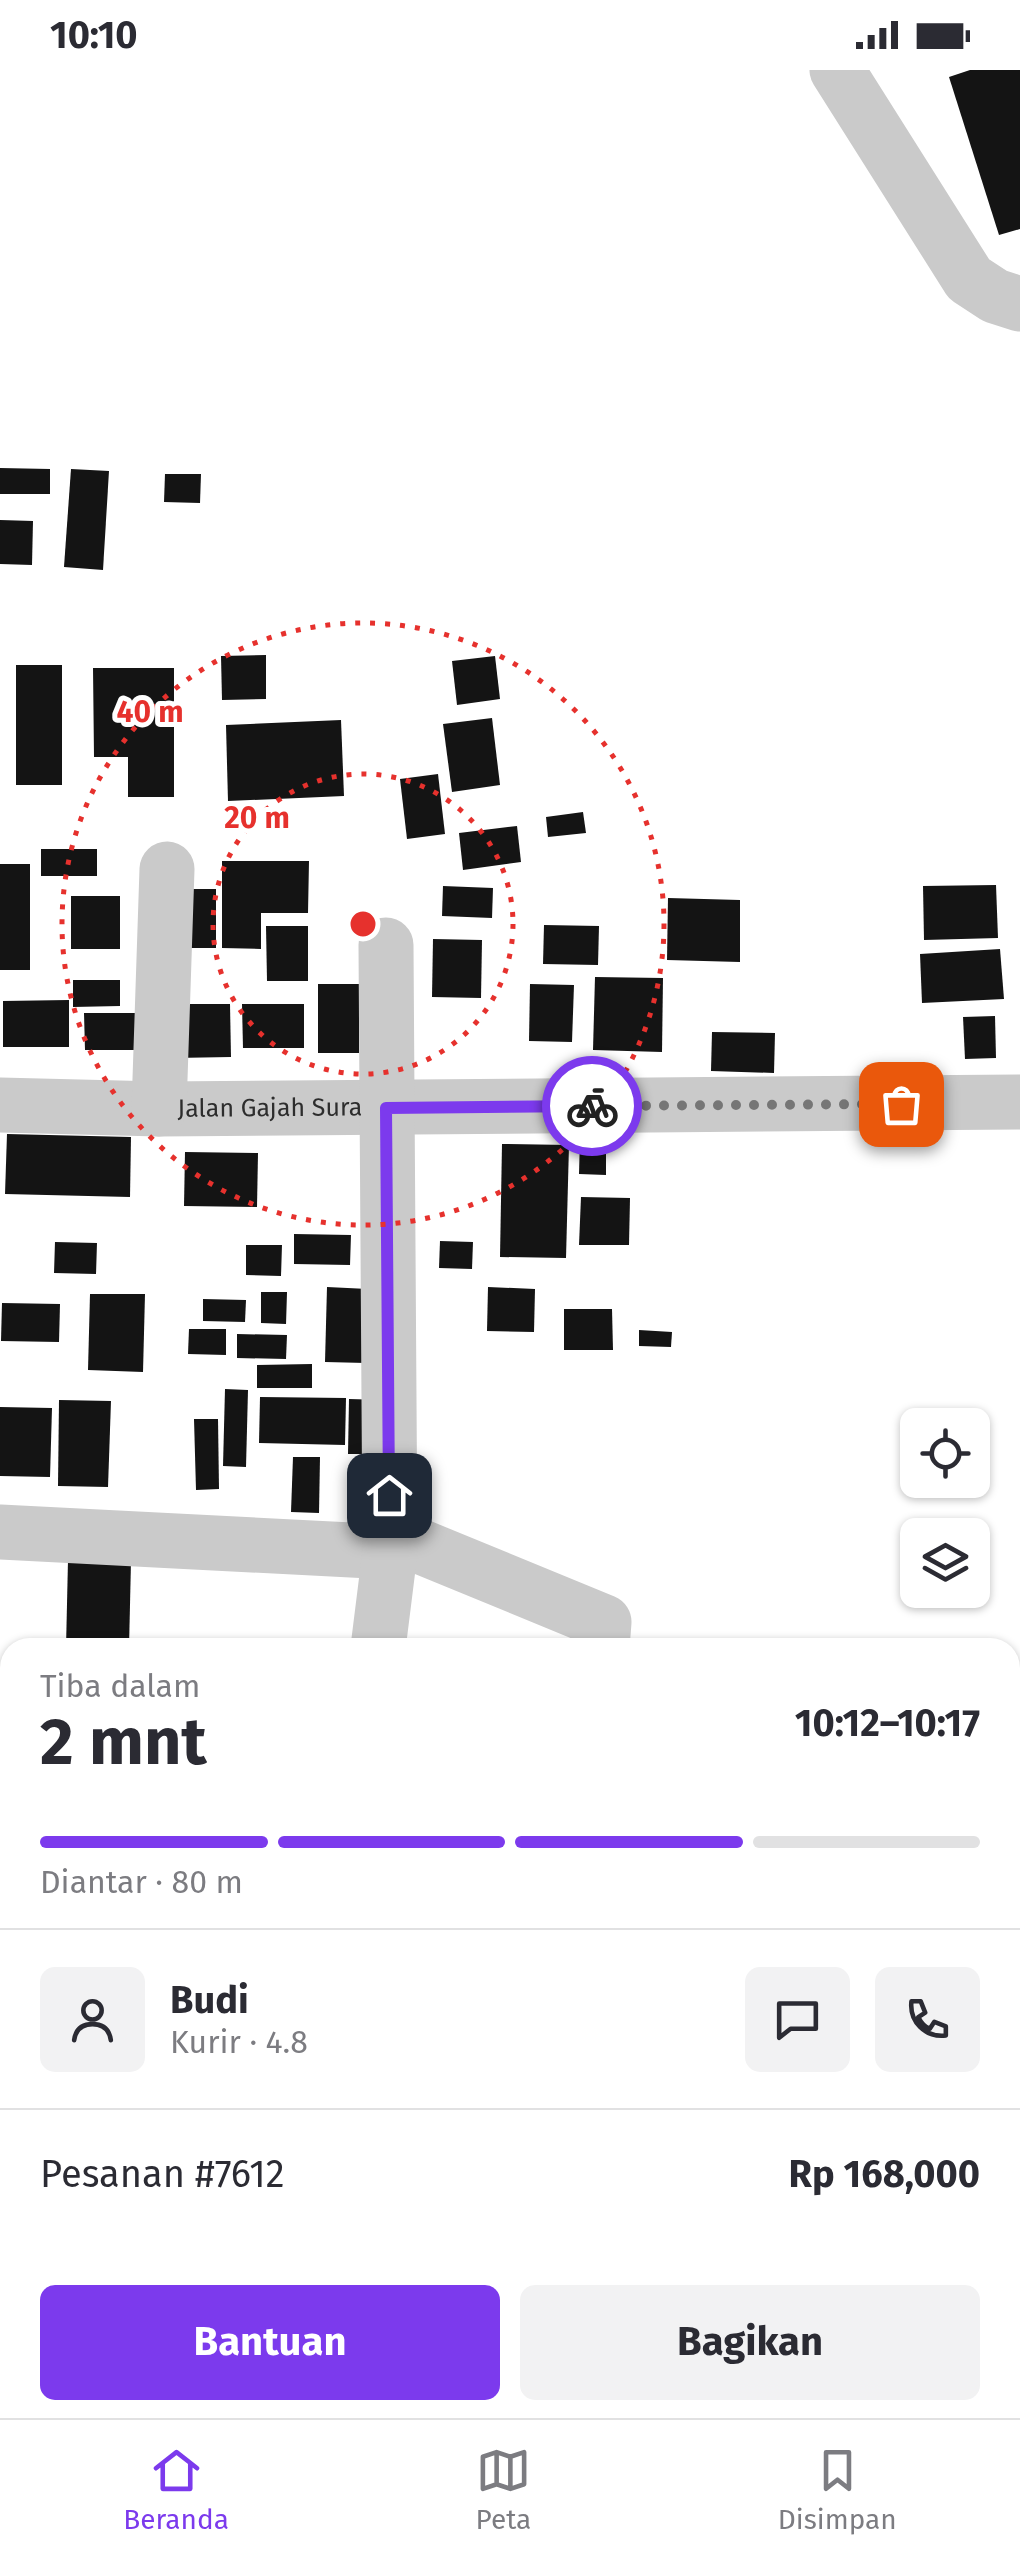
<!DOCTYPE html>
<html lang="id">
<meta charset="utf-8">
<style>
:root{--surface:#fff;--page:#f2f2f3;--text:#2b2b33;--muted:#7c7c81;--line:#e1e1e2;--accent:#7c3aed}
body{margin:0;font-family:"Fira Sans",sans-serif;background:var(--page);color:var(--text);height:100vh;display:flex;flex-direction:column;font-size:38px;white-space:nowrap}
*{box-sizing:border-box;margin:0}
p{font-size:32px;color:var(--muted)}
.icon{flex:none;width:55px;height:55px;fill:none;stroke:currentColor;stroke-width:2;stroke-linecap:round;stroke-linejoin:round}
.map{position:relative;flex:1;overflow:hidden}
.side{position:absolute;left:0px;top:1568px;width:1020px;height:782px;display:flex;flex-direction:column;background:var(--surface);border-radius:30px 30px 0 0;box-shadow:0 2px 8px #0004}
.side>*{flex:none}
.fabs{position:absolute;left:900px;top:1338px;display:grid;gap:20px}
.fabs a{display:grid;place-items:center;width:90px;height:90px;border-radius:15px;background:var(--surface);box-shadow:0 2px 8px #0004;font-size:50px}
.pin{position:absolute;display:grid;place-items:center;width:85px;height:85px;color:#fff;margin:-42px;border-radius:20px;box-shadow:0 5px 15px #0006}
.courier{position:absolute;display:grid;place-items:center;width:100px;height:100px;margin:-50px;border:8px solid #7c3aed;border-radius:50%;background:#fff;color:#222;box-shadow:0 2px 12px #0007}
.overview em{font-style:normal;font-weight:700}
.overview div{display:flex;flex-direction:column-reverse}
.overview{display:flex;align-items:center;justify-content:space-between;height:170px;padding:0 40px}
h1{font-size:65px;font-weight:700;line-height:75px}
.bar{display:grid;grid-template-columns:repeat(4,1fr);gap:15px 10px;align-content:center;height:120px;padding:0 40px}
.bar i{height:12px;border-radius:8px;background:var(--line)}
.bar .current{background:var(--accent)}
.bar p{grid-column:span 4}
.line{display:flex;align-items:center;gap:25px;padding:0 40px;border-top:2px solid var(--line)}
.line div{flex:1}
.round{display:grid;place-items:center;flex:none;width:105px;height:105px;border-radius:15px;background:var(--page)}
.button{display:flex;gap:20px;margin-top:auto;padding:20px 40px}
.button a{flex:1;height:115px;border-radius:15px;background:var(--accent);color:#fff;font-size:40px;font-weight:700;line-height:115px;text-align:center}
.button a+a{background:var(--page);color:var(--text)}
.status{display:flex;justify-content:space-between;align-items:center;height:70px;padding:0 50px;background:var(--surface);direction:ltr}
.status svg{height:28px;fill:currentColor}
.dock{display:flex;justify-content:space-around;align-items:center;height:140px;border-top:2px solid var(--line);background:var(--surface);font-size:28px;color:var(--muted)}
.dock a{display:grid;justify-items:center;gap:5px}
.dock .current{color:var(--accent)}
.map>svg:first-child{display:block}
.building{fill:#141414}
.lines{fill:none;stroke-linecap:round;stroke-linejoin:round}
.minor{stroke:#cacaca;stroke-width:55}
.done{stroke:#767676;stroke-width:10;stroke-dasharray:0 18}
.route{stroke:#7c3aed;stroke-width:12}
.ring{fill:none;stroke:#e6312d;stroke-width:5;stroke-dasharray:5 10}
.labels{text-anchor:middle;dominant-baseline:central;stroke-width:10;stroke-linejoin:round;paint-order:stroke}
.street-label{font-size:25px;fill:#2d2d2d;stroke:#fff}
.centre{fill:#e6312d;stroke:#fff;stroke-width:5}
.ring-label{font-size:30px;text-anchor:middle;font-weight:bold;fill:#e6312d;stroke:#fff;stroke-width:10;stroke-linejoin:round;paint-order:stroke}
</style>
<div class="status"><b>10:10</b><svg viewBox="0 0 49 12"><path d="M0 12V9h3v3zM5 12V6h3v6zM10 12V3h3v9zM15 12V0h3v12zM26 1h20v11H26zM47 4h2v5h-2z"/></svg></div>
<div class="map">
<svg width="1020" height="2348" viewBox="0 0 1020 2348">
<rect width="100%" height="100%" fill="#fff"/>
<g class="building">
<path d="M970,0H1020V159L999,165L949,7Z"/>
<path d="M0,398L50,399V424H0Z"/>
<path d="M71,399L109,401L103,500L64,497Z"/>
<path d="M165,404H201L200,433L164,432Z"/>
<path d="M0,450L33,451L32,495L0,494Z"/>
<path d="M266,585V629L222,630L221,586Z"/>
<path d="M495,586L500,629L457,635L452,591Z"/>
<rect x="16" y="595" width="46" height="120"/>
<path d="M93,598H174V727H128V687H94Z"/>
<path d="M492,648L500,715L452,722L443,654Z"/>
<path d="M341,650L344,726L228,731L226,655Z"/>
<path d="M438,704L445,764L407,769L400,709Z"/>
<path d="M583,742L586,763L548,767L546,747Z"/>
<path d="M517,756L521,792L463,800L459,763Z"/>
<rect x="41" y="779" width="56" height="27"/>
<path d="M222,791H309L308,843H261V879L222,878Z"/>
<rect x="0" y="794" width="30" height="106"/>
<path d="M996,815L998,868L924,870L923,816Z"/>
<path d="M443,816L493,818L492,848L442,846Z"/>
<path d="M180,819H216V878H181Z"/>
<rect x="71" y="826" width="49" height="53"/>
<path d="M668,828L740,830V892L667,890Z"/>
<path d="M544,855L599,856L598,895L543,894Z"/>
<path d="M266,856H308V911H267Z"/>
<path d="M433,869L482,870L481,928L432,927Z"/>
<path d="M1000,879L1004,929L922,933L920,884Z"/>
<path d="M595,907L663,908L662,982L593,980Z"/>
<path d="M73,910H120V936L73,937Z"/>
<rect x="318" y="914" width="41" height="69"/>
<path d="M530,914L574,915L572,972L529,971Z"/>
<path d="M69,930V977H3V931Z"/>
<path d="M174,934H230L231,987L174,988Z"/>
<path d="M242,934H304V978H243Z"/>
<path d="M84,943H144L145,980H85Z"/>
<path d="M995,946L996,988L965,989L963,947Z"/>
<path d="M712,962L775,963L774,1003L711,1001Z"/>
<path d="M7,1064L131,1067L130,1127L5,1124Z"/>
<path d="M580,1067H606V1105L579,1104Z"/>
<path d="M502,1074L569,1075L566,1188L500,1187Z"/>
<path d="M185,1082L258,1083L257,1137L184,1136Z"/>
<path d="M581,1127L630,1128L629,1175H579Z"/>
<path d="M294,1164L351,1165L350,1195L294,1194Z"/>
<path d="M440,1171L473,1172L472,1199L439,1198Z"/>
<path d="M55,1172L97,1173L96,1204L54,1203Z"/>
<path d="M246,1175H282L281,1206L246,1205Z"/>
<path d="M327,1217L368,1219L366,1293L325,1292Z"/>
<path d="M488,1217L535,1219L534,1262L487,1261Z"/>
<path d="M261,1222H287L286,1254L261,1253Z"/>
<path d="M90,1224H145L143,1302L88,1300Z"/>
<path d="M203,1229L246,1230L245,1252L203,1251Z"/>
<path d="M2,1233L60,1234L59,1272L1,1271Z"/>
<path d="M564,1239H612L613,1280H564Z"/>
<path d="M189,1259H226V1285L188,1284Z"/>
<path d="M639,1260L672,1262L671,1277L639,1276Z"/>
<path d="M237,1264L287,1265L286,1289L237,1288Z"/>
<path d="M312,1294V1318H257V1295Z"/>
<path d="M225,1319L248,1320L246,1397L223,1396Z"/>
<path d="M260,1327L346,1328L345,1375L259,1373Z"/>
<path d="M349,1329L385,1330V1384H348Z"/>
<path d="M59,1330L111,1331L108,1417L58,1416Z"/>
<path d="M0,1337L52,1338L50,1407L0,1406Z"/>
<path d="M194,1349H218L219,1419L196,1420Z"/>
<path d="M293,1387H320L319,1443L291,1442Z"/>
<path d="M68,1490L131,1491L129,1578H66Z"/>
<rect x="0" y="1611" width="10" height="15"/>
<path d="M0,1631H10V1646L0,1645Z"/>
<path d="M0,1650L10,1651V1666L0,1665Z"/>
<rect x="0" y="1670" width="10" height="15"/>
<rect x="0" y="1689" width="10" height="14"/>
<path d="M0,1719L10,1721V1826L0,1824Z"/>
<path d="M526,2340H663L662,2348H526Z"/>
<path d="M679,2340H824L843,2341V2348H678Z"/>
<path d="M855,2340H901L902,2348H855Z"/>
</g>
<g class="lines">
<g class="minor">
<path d="M837,0L969,209L995,226L1020,234"/>
<path id="s1" d="M0,1035L159,1039L1020,1032"/>
<path d="M159,1039L167,799"/>
<path d="M0,1462L390,1482"/>
<path d="M390,1464L604,1552L602,1578"/>
<path d="M378,1578L390,1482L386,875"/>
<path d="M0,1850L10,1852"/>
<path d="M0,2150L10,2151"/>
<path d="M494,2340L497,2348"/>
</g>
</g>
<g class="lines">
<path class="done" d="M592,1036L901,1034"/>
<path class="route" d="M389,1425L386,1038L592,1036"/>
</g>
<g class="ring">
<circle cx="363" cy="854" r="150"/>
<circle cx="363" cy="854" r="301"/>
</g>
<g class="labels">
<g class="street-label">
<text stroke="none"><textPath href="#s1" startOffset="270">Jalan Gajah Sura</textPath></text>
</g>
</g>
<circle cx="363" cy="854" r="15" class="centre"/>
<g class="ring-label">
<text x="150" y="652">40 m</text>
<text x="257" y="758">20 m</text>
</g>
</svg>
<div class="fabs">
<a><svg class="icon" aria-label="locate" viewBox="0 0 24 24"><circle cx="12" cy="12" r="6"/><path d="M12 2v4M12 18v4M2 12h4M18 12h4"/></svg></a>
<a><svg class="icon" aria-label="layers" viewBox="0 0 24 24"><path d="M12 4l9 5-9 5-9-5zM3 14l9 5 9-5"/></svg></a>
</div>
<div class="pin" style="left:901px;top:1034px;background:#ea580c"><svg class="icon" aria-label="bag" viewBox="0 0 24 24"><path d="M5 8h14l-1 12H6zM9 8a3 3 0 0 1 6 0"/></svg></div>
<div class="pin" style="left:389px;top:1425px;background:#1f2937"><svg class="icon" aria-label="home" viewBox="0 0 24 24"><path d="M3 11l9-7 9 7M6 9v11h12V9"/></svg></div>
<div class="courier" style="left:592px;top:1036px"><svg class="icon" aria-label="bike" viewBox="0 0 24 24"><circle cx="6" cy="16" r="4"/><circle cx="18" cy="16" r="4"/><path d="M6 16l4-8h5l3 8M10 8l3 8H6M13 5h3"/></svg></div>
<section class="side">
<div class="overview"><div><h1>2 mnt</h1><p>Tiba dalam</p></div><em>10:12–10:17</em></div>
<div class="bar"><i class="current"></i><i class="current"></i><i class="current"></i><i></i><p>Diantar · 80 m</p></div>
<div class="line" style="height:180px"><a class="round"><svg class="icon" aria-label="person" viewBox="0 0 24 24"><circle cx="12" cy="8" r="4"/><path d="M4 21q1-7 8-7t8 7"/></svg></a><div><b>Budi</b><p>Kurir · 4.8</p></div><a class="round"><svg class="icon" aria-label="chat" viewBox="0 0 24 24"><path d="M4 5h16v11H9l-5 4z"/></svg></a><a class="round"><svg class="icon" aria-label="phone" viewBox="0 0 24 24"><path d="M5 4h4l2 5-3 2q2 4 5 5l2-3 5 2v4C11 20 4 13 5 4z"/></svg></a></div>
<div class="line" style="height:130px"><div>Pesanan #7612</div><b>Rp 168,000</b></div>
<div class="button"><a>Bantuan</a><a>Bagikan</a></div>
</section>
</div>
<nav class="dock">
<a class="current"><svg class="icon" aria-label="home" viewBox="0 0 24 24"><path d="M3 11l9-7 9 7M6 9v11h12V9"/></svg>Beranda</a>
<a><svg class="icon" aria-label="map" viewBox="0 0 24 24"><path d="M3 6l6-2 6 2 6-2v14l-6 2-6-2-6 2zM9 4v14M15 6v14"/></svg>Peta</a>
<a><svg class="icon" aria-label="saved" viewBox="0 0 24 24"><path d="M7 4h10v16l-5-4-5 4z"/></svg>Disimpan</a>
</nav>
